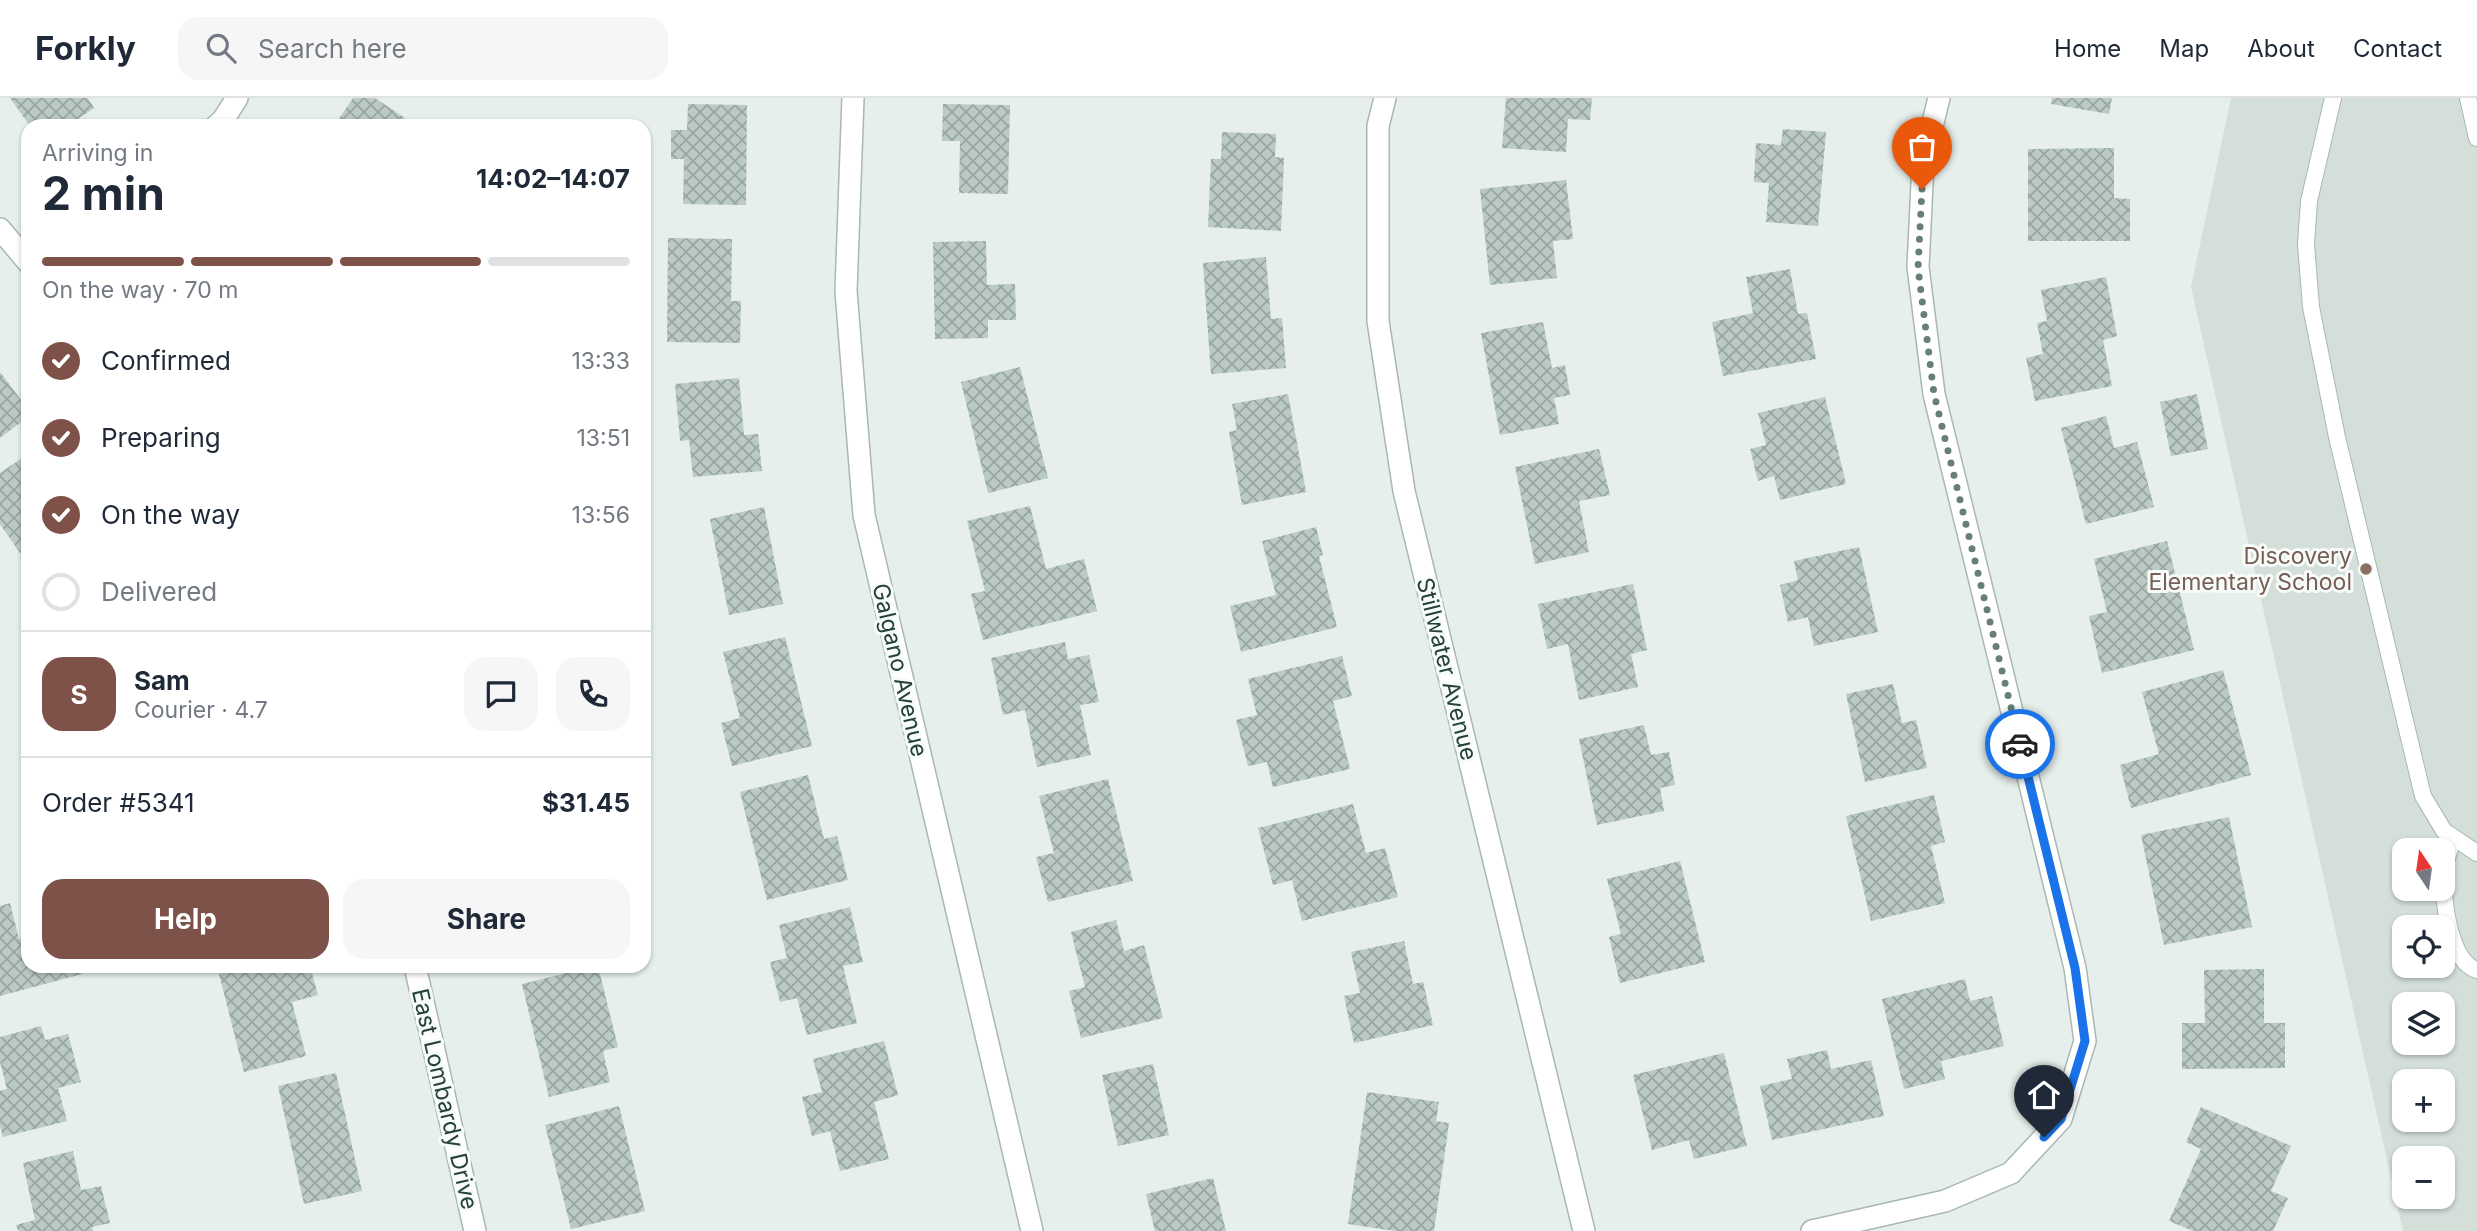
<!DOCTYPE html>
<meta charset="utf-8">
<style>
:root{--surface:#fff;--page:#f6f6f7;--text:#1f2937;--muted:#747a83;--line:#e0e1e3;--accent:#7f5249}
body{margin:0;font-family:Inter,sans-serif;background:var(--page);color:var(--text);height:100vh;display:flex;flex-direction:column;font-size:26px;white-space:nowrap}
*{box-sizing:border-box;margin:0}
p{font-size:23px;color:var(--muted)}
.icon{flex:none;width:38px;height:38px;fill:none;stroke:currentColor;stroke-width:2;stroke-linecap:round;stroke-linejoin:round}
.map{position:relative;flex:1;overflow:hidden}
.side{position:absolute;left:21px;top:21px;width:630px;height:854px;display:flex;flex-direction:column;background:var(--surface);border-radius:21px;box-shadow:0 2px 5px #0004}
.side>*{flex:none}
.needle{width:46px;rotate:347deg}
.buttons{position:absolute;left:2392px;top:740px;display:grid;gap:14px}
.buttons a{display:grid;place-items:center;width:63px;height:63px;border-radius:14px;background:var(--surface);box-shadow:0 2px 5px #0004;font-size:35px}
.pin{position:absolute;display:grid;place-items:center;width:60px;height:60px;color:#fff;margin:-72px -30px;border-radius:50% 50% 50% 0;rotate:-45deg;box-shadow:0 0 7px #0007}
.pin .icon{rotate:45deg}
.courier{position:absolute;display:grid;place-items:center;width:70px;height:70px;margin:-35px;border:5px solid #1a73e8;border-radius:50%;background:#fff;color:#222;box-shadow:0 2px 9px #0007}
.headline em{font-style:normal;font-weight:700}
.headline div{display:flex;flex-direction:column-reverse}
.headline{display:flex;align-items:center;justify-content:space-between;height:119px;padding:0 21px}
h1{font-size:46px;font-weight:700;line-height:52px}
.bar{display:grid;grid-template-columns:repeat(4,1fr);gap:10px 7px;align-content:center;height:84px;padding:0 21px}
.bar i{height:9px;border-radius:5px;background:var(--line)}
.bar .active{background:var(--accent)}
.bar p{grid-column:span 4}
.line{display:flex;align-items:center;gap:18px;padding:0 21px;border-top:2px solid var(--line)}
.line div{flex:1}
.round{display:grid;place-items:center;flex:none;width:74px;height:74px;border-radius:21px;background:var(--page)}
ol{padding:0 21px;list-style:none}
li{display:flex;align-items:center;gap:21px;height:77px}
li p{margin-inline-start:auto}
li .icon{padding:7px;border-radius:50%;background:var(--accent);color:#fff;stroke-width:4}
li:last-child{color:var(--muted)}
li i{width:38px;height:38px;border:4px solid var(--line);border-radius:50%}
.primary-button{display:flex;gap:14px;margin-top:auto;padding:14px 21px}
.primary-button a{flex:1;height:80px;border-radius:21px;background:var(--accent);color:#fff;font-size:28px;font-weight:700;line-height:80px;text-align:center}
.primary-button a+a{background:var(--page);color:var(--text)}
header{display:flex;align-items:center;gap:42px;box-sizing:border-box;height:98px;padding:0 35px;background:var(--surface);border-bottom:2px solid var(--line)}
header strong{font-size:33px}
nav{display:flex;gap:38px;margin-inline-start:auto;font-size:24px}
.search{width:490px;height:63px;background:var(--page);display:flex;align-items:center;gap:18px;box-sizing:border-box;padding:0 24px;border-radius:21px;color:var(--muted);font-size:26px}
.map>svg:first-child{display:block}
.built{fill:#d4dfda;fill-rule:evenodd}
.building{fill:url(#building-cross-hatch)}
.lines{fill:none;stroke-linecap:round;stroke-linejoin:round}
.service-casing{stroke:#a8b8b2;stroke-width:18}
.minor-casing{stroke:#a8b8b2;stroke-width:24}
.service{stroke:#fff;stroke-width:16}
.minor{stroke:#fff;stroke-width:21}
.done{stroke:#687f78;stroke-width:7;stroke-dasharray:0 12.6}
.route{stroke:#1a73e8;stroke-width:9}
.education-dot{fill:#8d6e63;stroke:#f7fbf9;stroke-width:2.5}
.labels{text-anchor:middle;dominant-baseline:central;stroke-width:6;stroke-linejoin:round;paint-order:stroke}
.education-label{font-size:23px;fill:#785e54;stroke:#f7fbf9;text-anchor:end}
.street-label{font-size:23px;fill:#24423a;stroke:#f7fbf9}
</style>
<header>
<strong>Forkly</strong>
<div class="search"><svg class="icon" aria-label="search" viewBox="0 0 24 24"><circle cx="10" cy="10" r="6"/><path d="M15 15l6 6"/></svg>Search here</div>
<nav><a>Home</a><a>Map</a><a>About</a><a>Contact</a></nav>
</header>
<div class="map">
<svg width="2477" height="1133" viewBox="0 0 2477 1133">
<defs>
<pattern id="building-cross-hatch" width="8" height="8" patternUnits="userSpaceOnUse" patternTransform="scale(1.75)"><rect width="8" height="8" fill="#bbcac4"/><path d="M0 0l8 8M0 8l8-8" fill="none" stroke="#98a6a0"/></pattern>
</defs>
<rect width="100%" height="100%" fill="#e6efeb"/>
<path class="built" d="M2231,0H2477V1133H2403L2191,189ZM2404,752H2443V791H2404ZM2404,830H2443V868H2404ZM2404,906H2443V945H2404ZM2404,984H2443V1022H2404ZM2404,1060H2443V1099H2404Z"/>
<g class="building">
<path d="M10,0H88L94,10L68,28H30Z"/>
<path d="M353,0H375L405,20L400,28H334Z"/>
<path d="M1506,0H1592L1590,22L1568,21L1566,54L1502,50Z"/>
<path d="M2052,0H2112L2109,16L2051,6Z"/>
<path d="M688,6L747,7L746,107L683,106L684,61H671V32H687Z"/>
<path d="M943,6L1010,7L1008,96L959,95L960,43H942Z"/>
<path d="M1783,31L1826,34L1818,128L1766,124L1769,85L1754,84L1756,45L1781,47Z"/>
<path d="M1222,34L1276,36L1275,59L1284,60L1281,133L1208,129L1211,61H1221Z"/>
<path d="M2114,50V100L2130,101V143H2028V51Z"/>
<path d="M1566,82L1573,141L1553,143L1557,180L1490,187L1480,91Z"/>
<path d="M668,140L732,141L731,203H741L740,245L667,244Z"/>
<path d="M986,143L987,187L1015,186L1016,222H988V240L935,241L933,144Z"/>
<path d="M1266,159L1271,221L1282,220L1286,270L1211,276L1203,165Z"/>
<path d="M1790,171L1798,216L1807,215L1816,261L1723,278L1712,224L1753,215L1746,179Z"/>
<path d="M2106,179L2117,238L2103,242L2112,288L2035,303L2026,260L2043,256L2037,225L2047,223L2041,192Z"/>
<path d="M1543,224L1552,270L1565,267L1570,297L1554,300L1559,326L1500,337L1481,235Z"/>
<path d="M1020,269L1048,380L988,395L961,284Z"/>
<path d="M0,274L28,311V319L0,340Z"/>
<path d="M739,280L744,337L758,336L762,373L693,379L689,342L680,343L675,286Z"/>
<path d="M1288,296L1306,394L1242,407L1229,334L1237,332L1232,306Z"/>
<path d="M2197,296L2208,351L2171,358L2160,304Z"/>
<path d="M1825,299L1846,386L1780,402L1774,378L1758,383L1750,351L1766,347L1758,315Z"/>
<path d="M2106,318L2114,350L2137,344L2154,409L2086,426L2061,330Z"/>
<path d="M1599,351L1610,397L1579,403L1589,454L1535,466L1515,369Z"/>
<path d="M28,356V450L20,455L0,426V375Z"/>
<path d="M1030,408L1046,471L1084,461L1097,513L983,542L971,496L985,493L967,423Z"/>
<path d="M764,409L783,506L729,517L710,421Z"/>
<path d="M1316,429L1323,457L1319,458L1337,529L1241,554L1230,508L1276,497L1262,443Z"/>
<path d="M2167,443L2194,552L2102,575L2089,518L2107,514L2094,461Z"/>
<path d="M1859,449L1878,534L1814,548L1808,519L1788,524L1780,487L1798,482L1794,463Z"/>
<path d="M1633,486L1647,552L1631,556L1638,589L1579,602L1568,546L1547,551L1538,506Z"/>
<path d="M785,539L812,648L732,668L721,625L740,620L723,554Z"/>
<path d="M1065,544L1068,561L1089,557L1099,604L1080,607L1091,657L1037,669L1025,612L1003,617L991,560Z"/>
<path d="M1342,558L1352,598L1333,603L1350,671L1273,689L1267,664L1248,668L1236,622L1257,617L1248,581Z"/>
<path d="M2223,572L2251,677L2131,710L2120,667L2159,656L2142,594Z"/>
<path d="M1893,586L1902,625L1916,622L1927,670L1865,684L1846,596Z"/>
<path d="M1644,627L1651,657L1669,654L1675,687L1660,690L1664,713L1597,727L1579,641Z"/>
<path d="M808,677L824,741L837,738L848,782L767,802L740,694Z"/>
<path d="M1108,681L1133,783L1048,804L1036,759L1054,755L1039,698Z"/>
<path d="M1934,697L1945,744L1931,748L1945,805L1871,823L1846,718Z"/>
<path d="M1353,706L1366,755L1385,750L1398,799L1302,823L1292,782L1273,787L1258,730Z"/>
<path d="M2229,719L2252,829L2164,847L2141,737Z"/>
<path d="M1680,763L1705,864L1620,885L1609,839L1621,836L1607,781Z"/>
<path d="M10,805L19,841L28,839V868H79L82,876L0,898V808Z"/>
<path d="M850,809L863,864L843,868L857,925L807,937L797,900L780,904L770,864L787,860L779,827Z"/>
<path d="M1116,822L1124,853L1144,847L1163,920L1081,940L1069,893L1085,889L1071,834Z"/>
<path d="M1404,843L1413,886L1423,884L1433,927L1354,945L1344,898L1360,895L1351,854Z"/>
<path d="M248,868H310L318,897L292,904L306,958L244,974L219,876Z"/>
<path d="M595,868H598L618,949L603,953L610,984L549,999L522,886Z"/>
<path d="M2264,871V925H2285V970L2182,971V925H2205L2204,872Z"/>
<path d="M1965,881L1970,903L1992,898L2004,948L1941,963L1945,981L1904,991L1882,901Z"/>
<path d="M41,928L45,942L68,936L81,984L58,990L67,1023L3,1039L0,1028V993L7,991L0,964V939Z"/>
<path d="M884,943L898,997L874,1004L889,1061L840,1073L830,1033L812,1038L802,999L822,994L813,961Z"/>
<path d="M1827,952L1831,971L1871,962L1884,1018L1772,1042L1760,988L1792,981L1787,961Z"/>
<path d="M1724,955L1747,1048L1694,1061L1689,1042L1652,1052L1633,977Z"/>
<path d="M1153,966L1169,1037L1118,1048L1102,977Z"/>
<path d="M336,975L362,1093L304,1106L278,988Z"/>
<path d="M1367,994L1439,1004L1436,1023L1449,1025L1434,1133H1395L1348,1126Z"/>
<path d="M619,1008L645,1113L571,1131L545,1027Z"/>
<path d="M2201,1009L2291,1048L2271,1093L2288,1100L2273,1133H2193L2169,1123L2201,1051L2186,1044Z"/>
<path d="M73,1053L81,1092L101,1088L110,1125L92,1129L93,1133H18L16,1127L35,1122L23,1065Z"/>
<path d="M1213,1080L1226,1133H1155L1146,1096Z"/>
</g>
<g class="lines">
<defs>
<g id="service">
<path d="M2333,0L2309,103L2306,146L2311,209L2337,339L2423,698L2444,733L2477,755"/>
<path d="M2468,0L2477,40"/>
<path d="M2453,740C2450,752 2444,765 2444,777C2442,802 2450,864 2477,872"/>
</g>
<g id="minor">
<path d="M853,0L846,193L864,417L1032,1133"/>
<path d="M1385,0L1378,28V223L1404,393L1584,1133"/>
<path d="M216,28L223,22L237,0"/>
<path d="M0,131L28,164"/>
<path d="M415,868L475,1133"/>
<path d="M1812,1133L1945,1103L2011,1075L2061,1021L2085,943L2075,870L1934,296L1918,169L1923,65L1939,0"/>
</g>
</defs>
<use href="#service" class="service-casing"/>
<use href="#minor" class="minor-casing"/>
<use href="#service" class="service"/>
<use href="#minor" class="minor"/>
</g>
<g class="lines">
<path class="done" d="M1922,91L1918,170L1934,296L2020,646"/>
<path class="route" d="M2020,646L2075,870L2085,943L2061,1021L2044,1039"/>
</g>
<circle class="education-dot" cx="2366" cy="471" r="7"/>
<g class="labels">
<g class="education-label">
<text x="2352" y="458">Discovery<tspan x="2352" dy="26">Elementary School</tspan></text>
</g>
<g class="street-label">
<text transform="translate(1447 571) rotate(76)">Stillwater Avenue</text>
<text transform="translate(900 572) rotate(77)">Galgano Avenue</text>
<text transform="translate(445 1001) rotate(77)">East Lombardy Drive</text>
</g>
</g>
</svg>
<div class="buttons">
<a><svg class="needle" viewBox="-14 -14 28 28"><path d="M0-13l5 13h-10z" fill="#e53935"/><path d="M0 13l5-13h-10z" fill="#747a83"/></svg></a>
<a><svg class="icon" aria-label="locate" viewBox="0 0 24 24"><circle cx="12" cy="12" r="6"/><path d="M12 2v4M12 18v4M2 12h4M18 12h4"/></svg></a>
<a><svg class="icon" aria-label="layers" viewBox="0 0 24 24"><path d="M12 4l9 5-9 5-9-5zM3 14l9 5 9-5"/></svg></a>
<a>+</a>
<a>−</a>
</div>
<div class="pin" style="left:1922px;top:91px;background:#ea580c"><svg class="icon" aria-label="bag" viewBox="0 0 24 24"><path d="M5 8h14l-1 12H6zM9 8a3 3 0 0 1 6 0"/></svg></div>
<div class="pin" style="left:2044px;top:1039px;background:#1f2937"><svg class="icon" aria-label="home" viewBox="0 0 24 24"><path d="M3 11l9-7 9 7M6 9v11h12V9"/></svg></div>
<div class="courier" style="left:2020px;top:646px"><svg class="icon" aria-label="car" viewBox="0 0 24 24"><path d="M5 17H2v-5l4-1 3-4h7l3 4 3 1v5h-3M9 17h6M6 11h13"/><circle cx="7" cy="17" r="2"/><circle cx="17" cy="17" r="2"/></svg></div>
<section class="side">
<div class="headline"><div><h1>2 min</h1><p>Arriving in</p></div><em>14:02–14:07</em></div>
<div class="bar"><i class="active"></i><i class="active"></i><i class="active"></i><i></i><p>On the way · 70 m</p></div>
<ol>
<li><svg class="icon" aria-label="check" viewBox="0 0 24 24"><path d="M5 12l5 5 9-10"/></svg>Confirmed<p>13:33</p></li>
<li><svg class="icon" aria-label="check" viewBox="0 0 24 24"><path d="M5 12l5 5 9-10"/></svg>Preparing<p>13:51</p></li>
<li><svg class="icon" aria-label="check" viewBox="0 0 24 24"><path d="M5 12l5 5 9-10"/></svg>On the way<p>13:56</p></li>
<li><i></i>Delivered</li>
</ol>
<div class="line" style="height:126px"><b class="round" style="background:var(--accent);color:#fff">S</b><div><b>Sam</b><p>Courier · 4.7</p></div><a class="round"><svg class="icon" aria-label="chat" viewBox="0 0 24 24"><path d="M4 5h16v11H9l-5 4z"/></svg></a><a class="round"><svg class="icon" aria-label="phone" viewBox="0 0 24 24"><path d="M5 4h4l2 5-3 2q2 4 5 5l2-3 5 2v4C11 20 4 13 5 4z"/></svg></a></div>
<div class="line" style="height:91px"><div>Order #5341</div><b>$31.45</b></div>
<div class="primary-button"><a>Help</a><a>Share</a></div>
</section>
</div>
